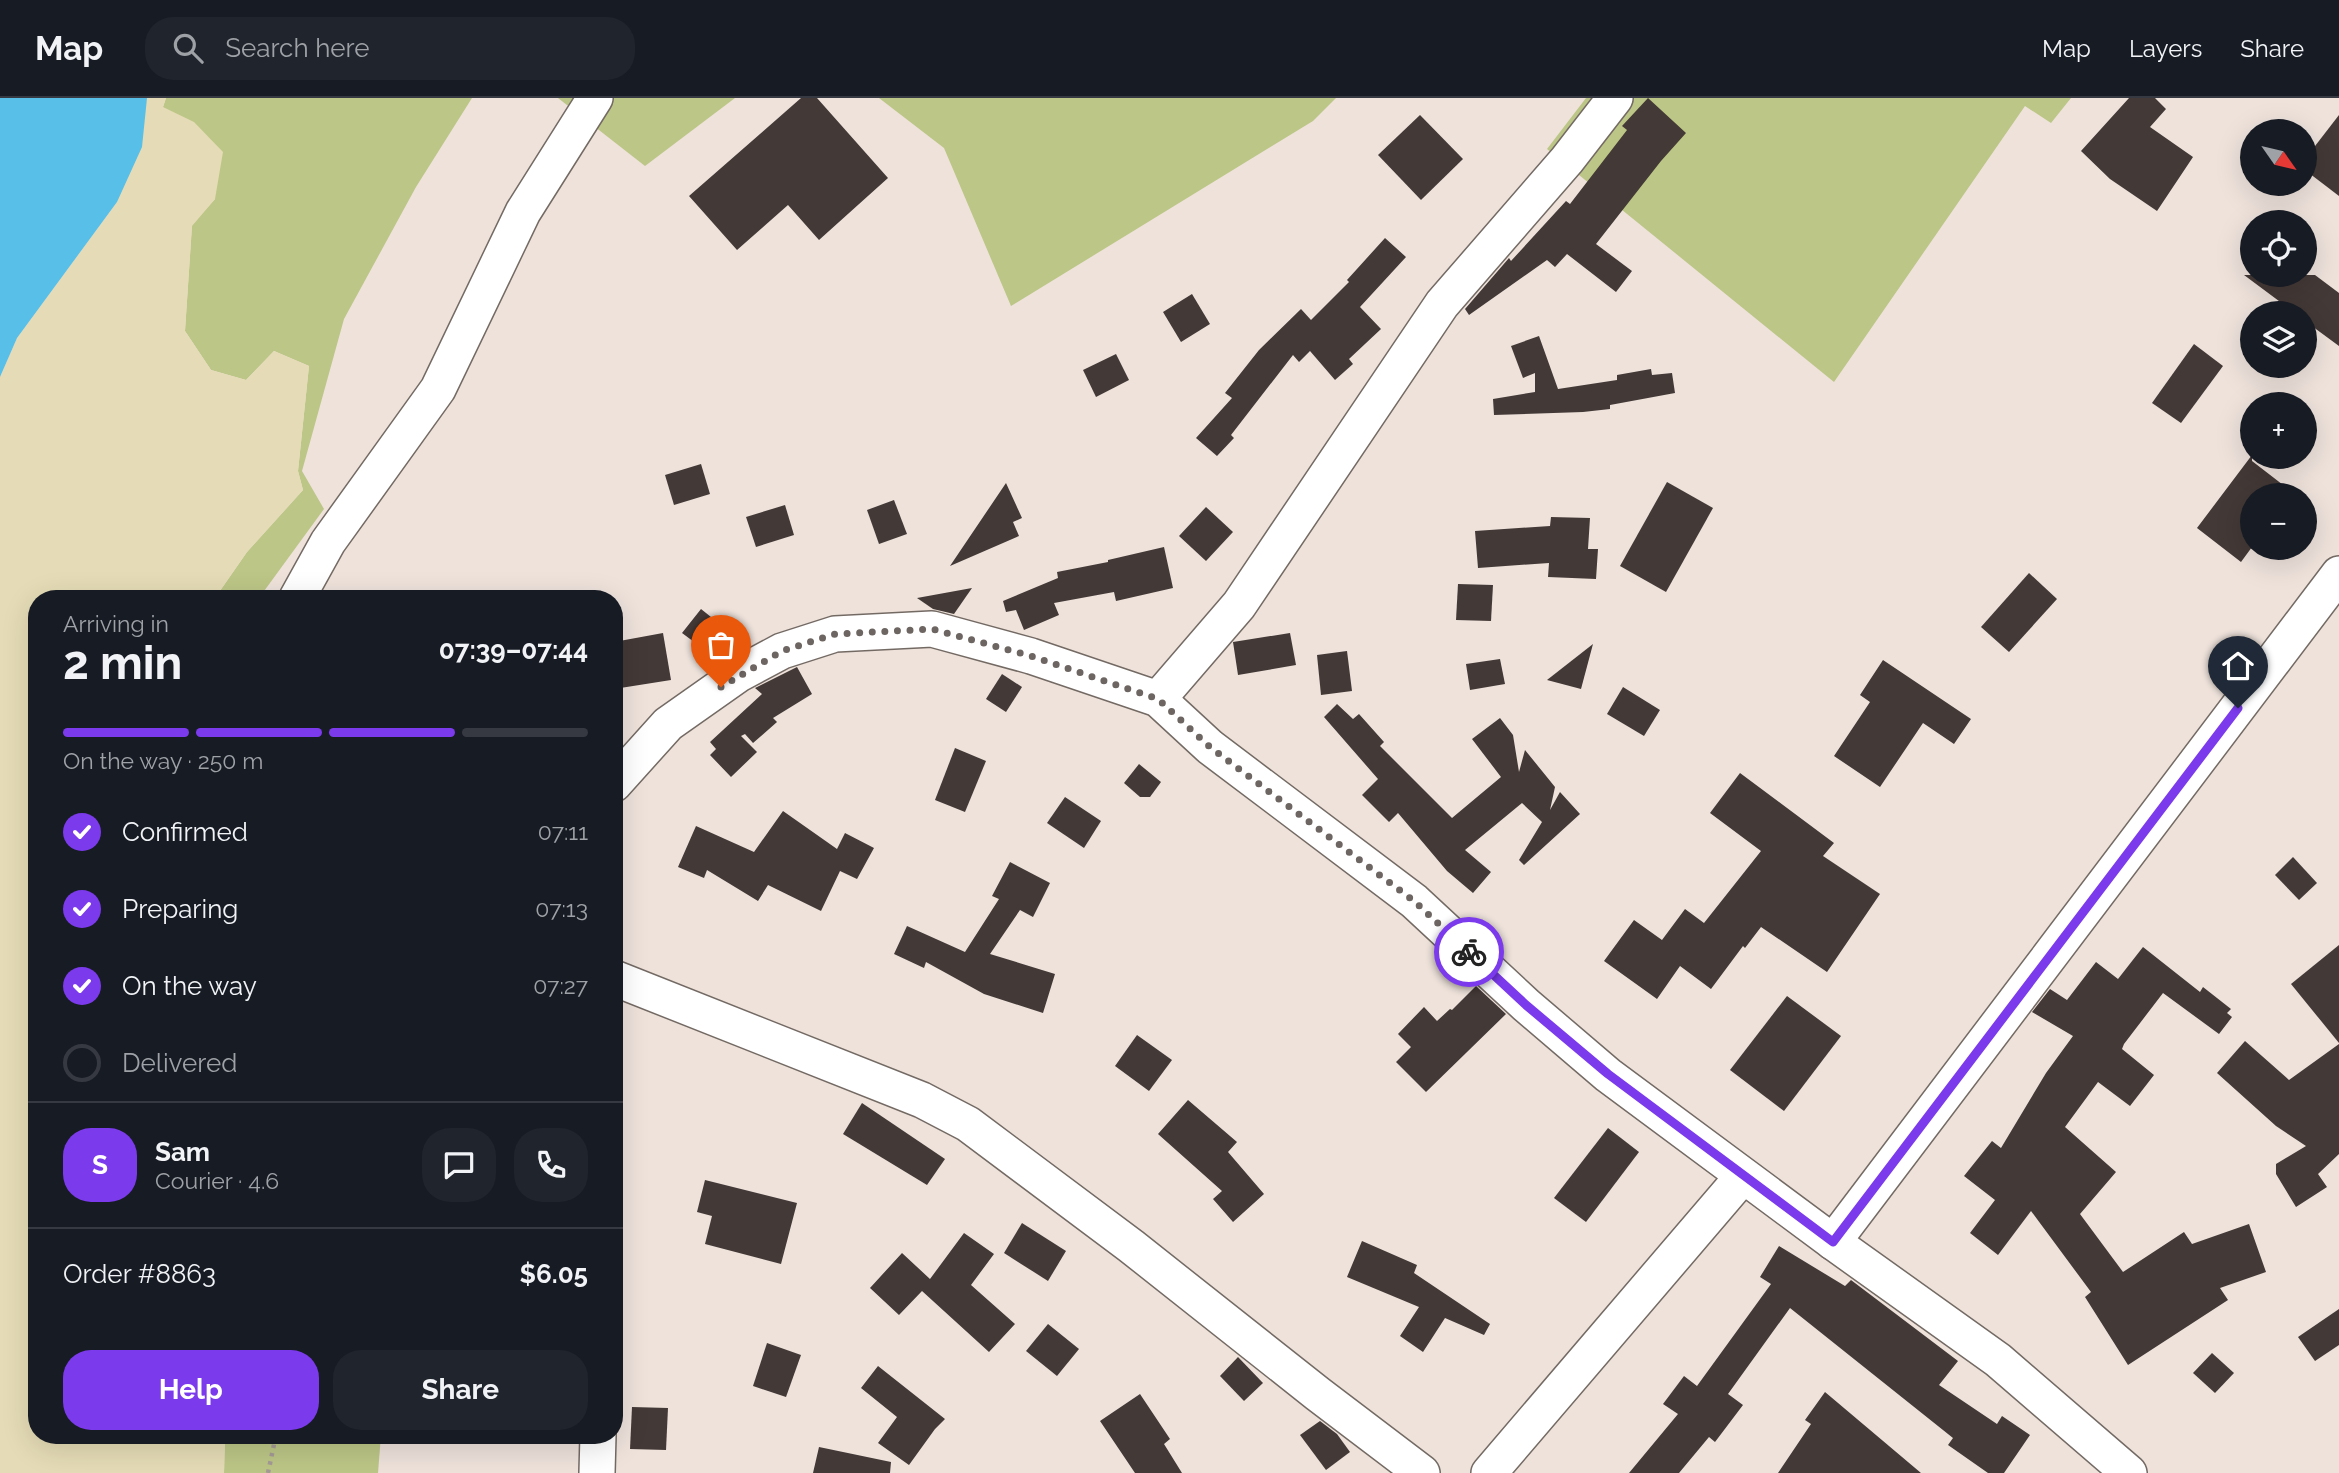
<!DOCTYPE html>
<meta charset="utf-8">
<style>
:root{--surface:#171b24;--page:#20242c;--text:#f1f3f6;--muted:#9ea1a6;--line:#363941;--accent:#7c3aed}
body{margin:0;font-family:Raleway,sans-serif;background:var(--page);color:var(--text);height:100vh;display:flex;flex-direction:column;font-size:26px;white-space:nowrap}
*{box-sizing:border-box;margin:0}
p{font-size:23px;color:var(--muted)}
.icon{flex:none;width:38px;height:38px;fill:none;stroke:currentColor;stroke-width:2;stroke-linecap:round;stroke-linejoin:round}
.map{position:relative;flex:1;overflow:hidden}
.drawer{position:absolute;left:28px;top:492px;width:595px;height:854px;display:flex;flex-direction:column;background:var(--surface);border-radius:28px;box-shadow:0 7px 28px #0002}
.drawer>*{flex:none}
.needle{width:46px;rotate:124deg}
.buttons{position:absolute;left:2240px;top:21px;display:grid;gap:14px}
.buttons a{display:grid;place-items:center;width:77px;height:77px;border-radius:50%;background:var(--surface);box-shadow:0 7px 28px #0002;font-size:35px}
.pin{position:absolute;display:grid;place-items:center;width:60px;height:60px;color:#fff;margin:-72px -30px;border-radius:50% 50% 50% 0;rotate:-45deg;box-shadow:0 0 7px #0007}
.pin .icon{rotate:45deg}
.courier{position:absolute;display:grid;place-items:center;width:70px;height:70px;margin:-35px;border:5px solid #7c3aed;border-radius:50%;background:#fff;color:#222;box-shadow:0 2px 9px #0007}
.headline em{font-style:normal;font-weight:700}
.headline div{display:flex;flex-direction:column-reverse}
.headline{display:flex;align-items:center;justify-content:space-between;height:119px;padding:0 35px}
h1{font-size:46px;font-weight:700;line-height:52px}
.bar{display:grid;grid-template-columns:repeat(4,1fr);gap:10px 7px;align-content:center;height:84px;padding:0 35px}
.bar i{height:9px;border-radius:5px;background:var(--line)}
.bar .selected{background:var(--accent)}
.bar p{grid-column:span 4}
.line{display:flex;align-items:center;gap:18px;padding:0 35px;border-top:2px solid var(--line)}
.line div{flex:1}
.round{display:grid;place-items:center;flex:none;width:74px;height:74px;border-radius:28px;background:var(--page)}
ol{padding:0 35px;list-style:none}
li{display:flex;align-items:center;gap:21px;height:77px}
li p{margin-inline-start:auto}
li .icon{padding:7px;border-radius:50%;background:var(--accent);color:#fff;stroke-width:4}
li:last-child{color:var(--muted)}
li i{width:38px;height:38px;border:4px solid var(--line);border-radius:50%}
.cta{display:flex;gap:14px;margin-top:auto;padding:14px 35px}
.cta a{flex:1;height:80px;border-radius:28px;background:var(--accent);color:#fff;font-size:28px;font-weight:700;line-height:80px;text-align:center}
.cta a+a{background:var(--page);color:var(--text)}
header{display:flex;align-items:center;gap:42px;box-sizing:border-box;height:98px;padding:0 35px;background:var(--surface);border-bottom:2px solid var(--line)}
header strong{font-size:33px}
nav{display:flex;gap:38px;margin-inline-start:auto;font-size:24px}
.search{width:490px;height:63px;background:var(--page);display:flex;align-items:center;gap:18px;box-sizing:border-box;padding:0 24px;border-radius:28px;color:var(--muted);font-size:26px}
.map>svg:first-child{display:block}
.green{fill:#bcc686}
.sand{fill:#e5dbb6}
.water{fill:#58bfe8}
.building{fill:#433936}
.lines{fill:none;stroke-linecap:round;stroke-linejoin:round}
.minor-casing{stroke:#746a64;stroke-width:38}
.path{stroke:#a59b96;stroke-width:4.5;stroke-dasharray:3.5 5;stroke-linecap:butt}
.minor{stroke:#fff;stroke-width:35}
.done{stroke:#6d6561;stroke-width:7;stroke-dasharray:0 12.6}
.route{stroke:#7c3aed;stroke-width:9}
</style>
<header>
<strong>Map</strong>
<div class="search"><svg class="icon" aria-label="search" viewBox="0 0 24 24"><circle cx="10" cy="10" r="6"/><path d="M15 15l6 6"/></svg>Search here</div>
<nav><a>Map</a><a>Layers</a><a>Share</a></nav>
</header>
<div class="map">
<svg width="2339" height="1375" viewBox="0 0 2339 1375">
<rect width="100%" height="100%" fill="#eee2db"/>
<g class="green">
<path d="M166,0H472L416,89L344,221L302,373L324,411L259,500H215L247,454L303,392L298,373L309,268L274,253L246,282L211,272L185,233L192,127L215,101L163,9Z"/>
<path d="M558,0H735L645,68Z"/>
<path d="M879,0H1336L1313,23L1011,208L944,50Z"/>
<path d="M1586,0H2071L2051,25L2025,8L1834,284L1547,51Z"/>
<path d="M225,1337H381L378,1375H224Z"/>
</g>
<path class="sand" d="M147,0H166L163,9L194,24L223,54L215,101L192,128L185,233L211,272L246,282L274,253L309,268L298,373L303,392L247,454L215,500H37V1337H225L224,1375H0V279L17,240L117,104Z"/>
<path class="water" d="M0,0H147L142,49L117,104L17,240L0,279Z"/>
<g class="building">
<path d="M801,0H817L888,80L819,142L788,107L737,152L689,98Z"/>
<path d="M1648,0L1686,35L1661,63L1596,146L1632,173L1616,194L1567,156L1555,169L1547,162L1469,217L1465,211L1509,160L1511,163L1566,103L1570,106L1627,32L1622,28Z"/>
<path d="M2129,0H2155L2166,11L2150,29L2193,59L2157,113L2110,81L2081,53Z"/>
<path d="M1420,17L1463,61L1421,102L1378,57Z"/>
<path d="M2339,17V98L2305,72V61Z"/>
<path d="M1385,140L1406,159L1360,209L1381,231L1349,261L1353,266L1335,282L1310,253L1299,264L1293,257L1231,337L1234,340L1217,358L1196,340L1232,300L1225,295L1259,252L1301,211L1311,222L1349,184L1347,182Z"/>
<path d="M2244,177H2315L2339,195V248L2305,223V215H2295Z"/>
<path d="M1192,196L1210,226L1181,244L1163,214Z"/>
<path d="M1539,238L1558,291L1617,282V277L1651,271L1652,277L1672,275L1675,295L1610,307V311L1583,314L1494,317L1493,301L1535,294V275L1523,280L1511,248Z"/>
<path d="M2194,246L2223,268L2181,325L2152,305Z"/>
<path d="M1116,256L1129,282L1096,299L1083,272Z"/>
<path d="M2252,357V363L2296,397H2252V449L2241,464L2197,430Z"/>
<path d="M701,366L710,396L674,407L665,377Z"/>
<path d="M1667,384L1713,410L1666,494L1620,468Z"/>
<path d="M1006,385L1022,420L1013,424L1019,438L950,468Z"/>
<path d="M894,402L907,436L879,446L867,412Z"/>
<path d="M785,407L794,437L756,449L746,419Z"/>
<path d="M1206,409L1233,434L1206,463L1179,438Z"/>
<path d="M1551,419L1590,420L1588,451H1598L1596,481L1548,479L1549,465L1478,470L1475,433L1550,428Z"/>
<path d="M1164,449L1173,490L1116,503L1114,494L1054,505L1059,517L1024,532L1016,512L1006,514L1003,503L1058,480L1057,474L1108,464V462Z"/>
<path d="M2029,475L2057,501L2009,554L1981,529Z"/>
<path d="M1458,486L1493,487L1491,523L1456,522Z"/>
<path d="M972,490L954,516L933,511L917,500Z"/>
<path d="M701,511L721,527L719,530L744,549L742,552L721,564L682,535Z"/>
<path d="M663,535L671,582L614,591V544Z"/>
<path d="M1290,535L1296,567L1238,577L1233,544Z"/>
<path d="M1593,546L1581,591L1547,582Z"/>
<path d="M1347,553L1352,593L1321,597L1317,557Z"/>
<path d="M1500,561L1505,586L1470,592L1466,566Z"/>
<path d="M1883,562L1971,621L1954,646L1923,625L1880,689L1834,658L1870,604L1860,597Z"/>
<path d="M797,569L812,596L773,620L777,624L753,645L745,636L741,638L757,654L731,679L710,657L716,651L710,644L762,596L755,590Z"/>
<path d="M1002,576L1022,589L1006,614L986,601Z"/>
<path d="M1623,589L1660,612L1644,638L1607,616Z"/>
<path d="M1337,606L1353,621L1359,616L1384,644L1380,648L1452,720L1501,679L1472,641L1500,620L1513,637L1519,674L1525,652L1555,689L1550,712L1560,694L1580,716L1524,767L1519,762L1542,724L1522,705L1465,752L1491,774L1473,795L1447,773L1398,715L1389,724L1362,697L1378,681L1324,619Z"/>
<path d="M955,650L986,663L965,714L935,702Z"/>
<path d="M1139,666L1161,684L1150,699H1140L1124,685Z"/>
<path d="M1740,675L1834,745L1823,758L1880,796L1827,874L1761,829L1745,850L1743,848L1711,891L1680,868L1657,901L1604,863L1634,822L1662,842L1685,811L1704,825L1761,753L1710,715Z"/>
<path d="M1065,699L1101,723L1084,750L1047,725Z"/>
<path d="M783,713L837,751L845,735L874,750L857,781L840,773L821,813L768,787L758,803L707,772L704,780L678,769L696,728L754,754Z"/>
<path d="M2293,759L2317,785L2299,802L2275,777Z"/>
<path d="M1010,764L1050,785L1033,819L1020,812L990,856L1055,876L1043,915L984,896L926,864L924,870L894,856L907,828L965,854L999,801L992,798Z"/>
<path d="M2339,847V945L2291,886Z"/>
<path d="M2143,849L2200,894L2203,889L2231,911L2227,915L2232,919L2219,936L2163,895L2124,946L2122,951L2154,977L2130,1008L2098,984L2065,1029L2116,1074L2080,1116L2123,1174L2184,1134L2192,1146L2249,1126L2266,1174L2220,1190L2228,1202L2128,1267L2085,1199L2091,1194L2031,1113L1998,1157L1970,1135L1995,1102L1964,1078L1992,1043L2001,1050L2046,975L2073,938L2032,914L2050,891L2067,902L2096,864L2118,881Z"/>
<path d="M1476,888L1506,916L1426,994L1396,964L1411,949L1398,936L1424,909L1437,923L1450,911L1452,912Z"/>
<path d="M1787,898L1841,938L1784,1013L1730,972Z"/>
<path d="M1137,937L1172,962L1149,993L1115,968Z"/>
<path d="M2245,943L2289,982L2339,946V1056L2318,1076L2327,1089L2296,1109L2276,1076V1066L2306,1048L2276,1028L2217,975Z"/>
<path d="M1188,1002L1237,1044L1228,1054L1264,1096L1233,1124L1213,1101L1222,1093L1158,1036Z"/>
<path d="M862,1005L945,1061L927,1087L843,1036Z"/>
<path d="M1608,1030L1639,1054L1586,1124L1554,1100Z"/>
<path d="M705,1082L797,1105L781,1166L705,1146L712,1118L697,1114Z"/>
<path d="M1022,1125L1066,1153L1048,1183L1004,1155Z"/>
<path d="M964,1135L994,1156L971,1187L1015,1226L989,1254L922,1193L899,1217L870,1190L902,1155L930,1181Z"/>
<path d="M1362,1143L1417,1167L1414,1175L1490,1226L1484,1237L1445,1220L1423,1254L1400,1238L1419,1209L1347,1179Z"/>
<path d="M1779,1148L1845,1188L1851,1182L1958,1263L1939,1287L1997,1326L2002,1318L2030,1337L2004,1375H1988L1948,1347L1953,1340L1790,1210L1728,1296L1743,1307L1715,1344L1709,1339L1679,1375H1629L1678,1316L1663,1306L1684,1278L1697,1288L1771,1186L1760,1179Z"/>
<path d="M2339,1211V1247L2315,1263L2298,1239Z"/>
<path d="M1048,1226L1079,1251L1057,1278L1026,1253Z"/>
<path d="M767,1245L801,1257L786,1299L753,1288Z"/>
<path d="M2212,1255L2234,1275L2215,1295L2193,1275Z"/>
<path d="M1238,1259L1263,1285L1244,1303L1220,1278Z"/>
<path d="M878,1268L945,1321L935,1331L909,1367L878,1345L897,1319L861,1290Z"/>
<path d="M1825,1294L1921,1375H1778L1811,1326L1805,1322Z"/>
<path d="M1140,1296L1170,1341L1164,1346L1182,1375H1135L1100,1323Z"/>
<path d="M632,1309L668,1310L666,1352L630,1351Z"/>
<path d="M1320,1323L1337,1336L1350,1354L1326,1372L1300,1337Z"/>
<path d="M819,1349L891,1364L890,1375H813Z"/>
</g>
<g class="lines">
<defs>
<g id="minor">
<path d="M297,500L328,444L438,291L523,114L595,0"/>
<path d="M1158,601L1239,507L1442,206L1567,62L1615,0"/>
<path d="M614,686L668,626L739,576L782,553L835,536L932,531L1031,558L1158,601L1210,649L1414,803L1526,907L1608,977L1833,1144L1998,1262L2129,1375"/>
<path d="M614,880L922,1002L968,1026L1131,1148L1318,1296L1422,1375"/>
<path d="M1833,1144L2339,476"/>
<path d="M597,1375L598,1337"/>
<path d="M1489,1375L1743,1078"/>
</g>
</defs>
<use href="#minor" class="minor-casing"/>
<path class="path" d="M268,1375L276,1337"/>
<use href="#minor" class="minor"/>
</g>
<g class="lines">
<path class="done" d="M721,589L782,553L835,536L932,531L1031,558L1158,601L1210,649L1414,803L1469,854"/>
<path class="route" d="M1469,854L1526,907L1608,976L1833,1144L2238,610"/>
</g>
</svg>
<div class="buttons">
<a><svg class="needle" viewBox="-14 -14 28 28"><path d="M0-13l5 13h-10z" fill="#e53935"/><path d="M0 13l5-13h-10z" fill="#9ea1a6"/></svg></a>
<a><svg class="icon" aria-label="locate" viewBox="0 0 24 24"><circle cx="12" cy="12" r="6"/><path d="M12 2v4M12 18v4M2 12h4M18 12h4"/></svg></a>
<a><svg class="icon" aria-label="layers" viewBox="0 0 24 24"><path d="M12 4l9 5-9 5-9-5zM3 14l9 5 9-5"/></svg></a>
<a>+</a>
<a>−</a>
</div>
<div class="pin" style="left:721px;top:589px;background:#ea580c"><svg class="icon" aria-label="bag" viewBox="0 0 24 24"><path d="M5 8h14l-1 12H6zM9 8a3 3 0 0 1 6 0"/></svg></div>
<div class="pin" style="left:2238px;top:610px;background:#1f2937"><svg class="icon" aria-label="home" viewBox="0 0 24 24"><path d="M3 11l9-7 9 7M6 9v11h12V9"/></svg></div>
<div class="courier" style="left:1469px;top:854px"><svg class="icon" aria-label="bike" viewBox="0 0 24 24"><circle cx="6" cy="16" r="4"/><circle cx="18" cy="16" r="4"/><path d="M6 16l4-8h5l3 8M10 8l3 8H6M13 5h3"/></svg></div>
<section class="drawer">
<div class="headline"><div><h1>2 min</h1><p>Arriving in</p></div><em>07:39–07:44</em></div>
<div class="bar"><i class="selected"></i><i class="selected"></i><i class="selected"></i><i></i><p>On the way · 250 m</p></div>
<ol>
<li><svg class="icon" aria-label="check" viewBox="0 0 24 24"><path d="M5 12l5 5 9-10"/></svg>Confirmed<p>07:11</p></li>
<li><svg class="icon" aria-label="check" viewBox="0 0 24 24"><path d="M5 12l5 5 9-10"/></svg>Preparing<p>07:13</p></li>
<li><svg class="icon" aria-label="check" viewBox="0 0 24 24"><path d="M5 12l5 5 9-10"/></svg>On the way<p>07:27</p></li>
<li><i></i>Delivered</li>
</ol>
<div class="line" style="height:126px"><b class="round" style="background:var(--accent);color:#fff">S</b><div><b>Sam</b><p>Courier · 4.6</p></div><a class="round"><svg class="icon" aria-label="chat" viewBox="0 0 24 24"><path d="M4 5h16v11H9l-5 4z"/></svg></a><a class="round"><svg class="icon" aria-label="phone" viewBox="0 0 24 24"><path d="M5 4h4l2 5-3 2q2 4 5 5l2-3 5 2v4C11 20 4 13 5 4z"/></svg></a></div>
<div class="line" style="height:91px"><div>Order #8863</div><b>$6.05</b></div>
<div class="cta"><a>Help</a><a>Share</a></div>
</section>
</div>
